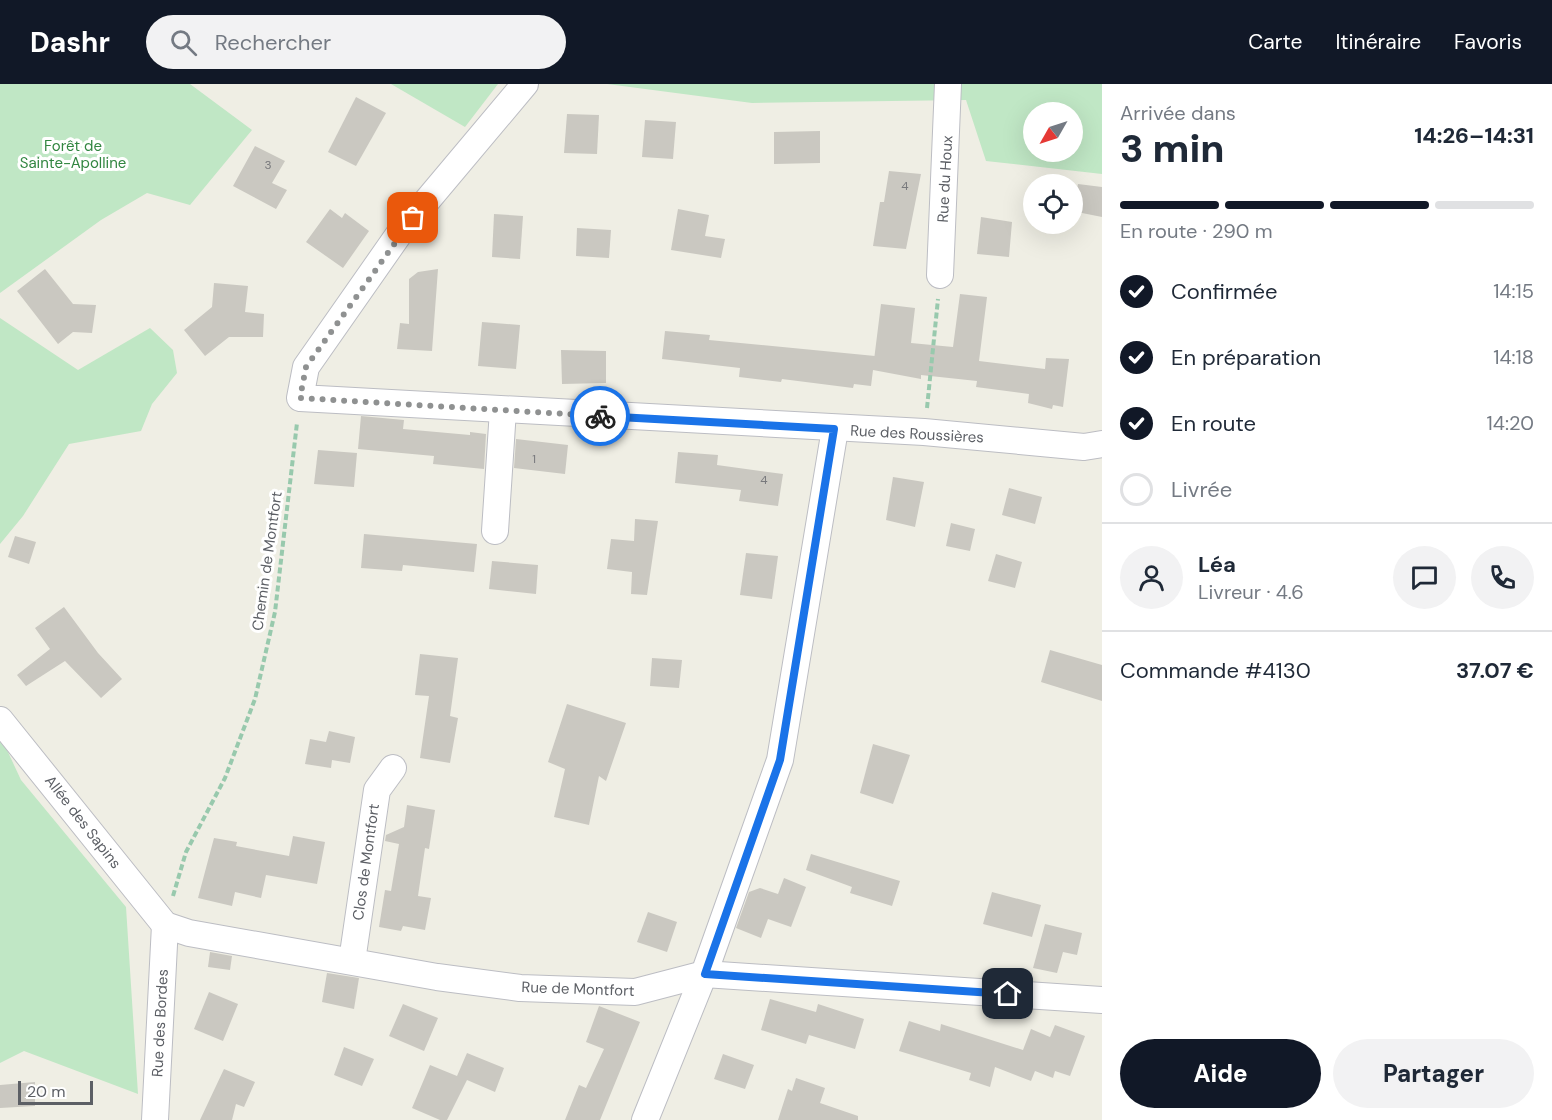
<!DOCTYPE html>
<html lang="fr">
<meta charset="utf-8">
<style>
:root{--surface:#fff;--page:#f2f2f3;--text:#1f2937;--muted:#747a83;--line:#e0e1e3;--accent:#111827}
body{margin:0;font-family:"DM Sans",sans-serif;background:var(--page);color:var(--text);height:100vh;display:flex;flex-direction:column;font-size:22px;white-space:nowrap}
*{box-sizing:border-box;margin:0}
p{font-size:20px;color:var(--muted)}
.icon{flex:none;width:33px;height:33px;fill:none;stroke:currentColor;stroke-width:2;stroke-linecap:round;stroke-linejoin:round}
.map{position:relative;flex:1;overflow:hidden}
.side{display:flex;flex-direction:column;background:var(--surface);width:450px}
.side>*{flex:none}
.needle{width:39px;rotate:231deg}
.fabs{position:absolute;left:1023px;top:18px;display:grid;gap:12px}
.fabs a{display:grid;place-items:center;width:60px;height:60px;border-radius:50%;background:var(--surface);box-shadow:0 6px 24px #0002;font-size:30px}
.scale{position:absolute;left:18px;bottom:15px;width:75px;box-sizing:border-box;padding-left:6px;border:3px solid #5c5f65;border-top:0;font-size:16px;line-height:21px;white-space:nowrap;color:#5c5f65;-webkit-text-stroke:4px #fff;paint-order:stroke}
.pin{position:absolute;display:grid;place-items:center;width:51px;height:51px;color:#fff;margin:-26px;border-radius:12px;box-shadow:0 3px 9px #0006}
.courier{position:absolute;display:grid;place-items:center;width:60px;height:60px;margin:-30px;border:4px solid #1a73e8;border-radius:50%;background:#fff;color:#222;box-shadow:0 2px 8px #0007}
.summary em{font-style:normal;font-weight:800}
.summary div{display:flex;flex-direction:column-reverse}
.summary{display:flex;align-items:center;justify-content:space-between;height:102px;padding:0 18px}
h1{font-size:39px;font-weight:800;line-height:45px}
.bar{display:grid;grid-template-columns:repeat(4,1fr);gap:9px 6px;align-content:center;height:72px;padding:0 18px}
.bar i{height:8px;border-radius:4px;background:var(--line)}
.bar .current{background:var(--accent)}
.bar p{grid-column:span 4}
.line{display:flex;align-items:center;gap:15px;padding:0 18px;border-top:2px solid var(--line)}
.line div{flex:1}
.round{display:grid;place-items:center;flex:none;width:63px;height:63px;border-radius:32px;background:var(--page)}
ol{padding:0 18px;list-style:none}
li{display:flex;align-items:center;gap:18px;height:66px}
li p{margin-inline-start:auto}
li .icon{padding:6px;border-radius:50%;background:var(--accent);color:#fff;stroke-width:4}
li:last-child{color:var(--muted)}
li i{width:33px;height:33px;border:3px solid var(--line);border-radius:50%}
.button{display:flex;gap:12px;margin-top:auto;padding:12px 18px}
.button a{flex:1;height:69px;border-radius:36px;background:var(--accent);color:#fff;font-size:24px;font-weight:800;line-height:69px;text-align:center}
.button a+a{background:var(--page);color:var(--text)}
header{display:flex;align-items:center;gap:36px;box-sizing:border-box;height:84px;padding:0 30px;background:var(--accent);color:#fff}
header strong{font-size:28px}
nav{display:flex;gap:33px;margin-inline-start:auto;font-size:21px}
.search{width:420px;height:54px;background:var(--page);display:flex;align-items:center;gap:15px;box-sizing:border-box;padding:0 21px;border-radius:33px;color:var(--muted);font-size:22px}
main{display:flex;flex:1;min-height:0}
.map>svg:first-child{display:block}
.green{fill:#c0e7c5;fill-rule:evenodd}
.building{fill:#cac8c1}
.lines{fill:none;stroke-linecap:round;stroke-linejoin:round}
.minor-casing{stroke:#bcbdc3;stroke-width:28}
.path{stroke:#98c9ad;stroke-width:4;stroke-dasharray:6 3;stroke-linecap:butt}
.minor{stroke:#fff;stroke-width:26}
.done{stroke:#8f9191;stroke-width:6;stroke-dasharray:0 10.8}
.route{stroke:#1a73e8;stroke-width:8}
.labels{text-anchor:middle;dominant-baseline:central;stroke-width:6;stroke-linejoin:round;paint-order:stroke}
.number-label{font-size:12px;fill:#78797c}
.park-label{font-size:15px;fill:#328641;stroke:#fff}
.street-label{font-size:15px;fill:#5c5f65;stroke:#fff}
</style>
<header>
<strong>Dashr</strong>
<div class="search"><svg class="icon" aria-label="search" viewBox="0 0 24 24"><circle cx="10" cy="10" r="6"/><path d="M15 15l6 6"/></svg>Rechercher</div>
<nav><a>Carte</a><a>Itinéraire</a><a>Favoris</a></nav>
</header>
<main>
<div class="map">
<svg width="1102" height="1036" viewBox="0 0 1102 1036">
<rect width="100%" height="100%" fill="#efeee4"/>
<g class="green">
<path d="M0,0H190L252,46L190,121L147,109L101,136L0,209Z"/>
<path d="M391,0H498L465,43Z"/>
<path d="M607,0H1102V90L986,77L966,16L752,19ZM1034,28H1072V68H1034Z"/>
<path d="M0,234L78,286L150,244L173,266L177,289L152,320L141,347L69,360L23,432L0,460Z"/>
<path d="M0,651L21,696L126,823L138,1010L24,967L0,979Z"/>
</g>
<g class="building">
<path d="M356,13L386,29L356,82L328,68Z"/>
<path d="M567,30L599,31L597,70L564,69Z"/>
<path d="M645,36L676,38L673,75L642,73Z"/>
<path d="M820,47V79L774,80V48Z"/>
<path d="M255,62L285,77L272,99L287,106L276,125L233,102Z"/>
<path d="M889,87L921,90L906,165L873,162L880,118H884Z"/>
<path d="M1078,100L1102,103V133L1072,127Z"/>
<path d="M330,125L342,134L345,129L369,147L343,184L306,158Z"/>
<path d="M678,125L709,131L705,152L725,155L721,174L671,166Z"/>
<path d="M494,130L523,132L520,175L492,173Z"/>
<path d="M981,133L1012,138L1009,173L977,170Z"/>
<path d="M577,144L611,146L609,174L576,172Z"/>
<path d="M45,185L73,220L96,221L92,249L73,248L58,260L17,207Z"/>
<path d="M438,185L432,267L397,265L400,239L409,240V195L418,188Z"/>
<path d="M214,199L248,202L245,228L264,230L263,253H229L205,272L184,246L212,223Z"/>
<path d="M960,210L987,213L979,277L1045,285L1046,274L1069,275L1063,323L1053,321L1052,325L1028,319L1029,310L976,303L977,297L921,291V295L873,286L871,302L854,300L853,304L782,295L781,298L739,293L740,284L662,275L665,247L710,251L709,256L875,272L874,276L881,220L915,224L911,259L953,263Z"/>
<path d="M482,238L520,241L516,285L478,282Z"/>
<path d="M561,266L606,267V299L562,300Z"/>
<path d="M361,332L404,336L403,345L470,351V348L486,350L484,385L433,380L434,372L358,365Z"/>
<path d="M516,355L568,361L565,390L514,384Z"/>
<path d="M318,366L357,369L354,403L314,400Z"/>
<path d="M678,368L718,371L717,381L783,390L778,422L739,417L741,406L675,399Z"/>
<path d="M893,393L924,398L915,443L886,436Z"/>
<path d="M1009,404L1042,413L1035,440L1002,431Z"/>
<path d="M635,435L658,437L647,511L631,510L632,488L607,485L611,455L634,457Z"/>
<path d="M951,439L975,445L970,467L946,462Z"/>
<path d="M364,450L477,460L474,488L403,481L402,487L361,484Z"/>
<path d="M15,452L36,458L29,480L8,473Z"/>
<path d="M746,469L778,472L772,515L740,511Z"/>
<path d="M996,470L1022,478L1015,504L988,497Z"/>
<path d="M492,477L538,481L536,510L489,505Z"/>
<path d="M64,523L98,569L122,595L101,614L65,577L26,602L17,591L50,565L35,544Z"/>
<path d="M1050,566L1102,581V617L1041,598Z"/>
<path d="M420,570L458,574L450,632L458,634L450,679L420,674L429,612L415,611Z"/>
<path d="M652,574L682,576L679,604L650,602Z"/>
<path d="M567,620L626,639L606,697L599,692L589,741L554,733L565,685L548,678Z"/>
<path d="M329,647L355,653L350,679L332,676L331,684L305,680L310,655L326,658Z"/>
<path d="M873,660L910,671L893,720L860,709Z"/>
<path d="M407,721L435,726L429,765L425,764L418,812L431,814L425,846L403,842L401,847L379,843L385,806L391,807L399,760L385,757L386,751L404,743Z"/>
<path d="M293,752L325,758L317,800L266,791L261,814L235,808L232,822L198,814L214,754L237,758L236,762L289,772Z"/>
<path d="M811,770L900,797L892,822L850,809L852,803L806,786Z"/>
<path d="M784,794L806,803L791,843L768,835L761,854L736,844L749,808L760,804L778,810Z"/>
<path d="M992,808L1041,821L1032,853L983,840Z"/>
<path d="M648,828L677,838L667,868L637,858Z"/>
<path d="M1045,840L1082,849L1077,871L1063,868L1057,889L1033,884Z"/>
<path d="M210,868L232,872L230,886L208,883Z"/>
<path d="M327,889L359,894L354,925L322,918Z"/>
<path d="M209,908L238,920L223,957L194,945Z"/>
<path d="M770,915L816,928L818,920L864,935L855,965L809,951L806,960L761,946Z"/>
<path d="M403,920L438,934L424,967L389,952Z"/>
<path d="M599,922L640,938L600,1036H565L579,1001L586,1004L604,965L586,958Z"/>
<path d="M909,937L940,947L941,940L1023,966L1031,945L1050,953L1055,941L1085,952L1070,992L1055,987L1053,994L1035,987L1031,997L995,983L990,1003L969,996L971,989L899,967Z"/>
<path d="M344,963L374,975L362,1002L334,991Z"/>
<path d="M467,969L504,984L495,1008L467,996L447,1036H440L412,1024L430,981L457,992Z"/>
<path d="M723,970L754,981L745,1005L714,995Z"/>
<path d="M224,985L255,998L244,1023L236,1020L232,1036H200Z"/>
<path d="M796,994L825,1004L820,1019L858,1032V1036H778L788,1005L792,1007Z"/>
<path d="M35,998V1022L0,1024V1001Z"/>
</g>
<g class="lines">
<defs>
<g id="minor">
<path d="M525,0L399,150L306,283L300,314L924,348L1084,363L1102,360"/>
<path d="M940,191L948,0"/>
<path d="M495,447L503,326"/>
<path d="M0,636L165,841"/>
<path d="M165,841L189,849L437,893L520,904L635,908L704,890L1102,916"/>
<path d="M352,877L377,706L393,684"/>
<path d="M155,1036L165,841"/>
<path d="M645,1036L704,890L780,676L835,345"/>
</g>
</defs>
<use href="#minor" class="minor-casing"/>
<g class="path">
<path d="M927,324L938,215"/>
<path d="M173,812L186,768L225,694L255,615L275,528L297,339"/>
</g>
<use href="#minor" class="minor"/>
</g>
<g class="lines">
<path class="done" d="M413,134L306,283L300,314L600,332"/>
<path class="route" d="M600,332L834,345L780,676L705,890L1008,910"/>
</g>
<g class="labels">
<g class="number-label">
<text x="268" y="81">3</text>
<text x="905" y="102">4</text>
<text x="534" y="375">1</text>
<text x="764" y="396">4</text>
</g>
<g class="park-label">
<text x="73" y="62">Forêt de<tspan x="73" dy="17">Sainte-Apolline</tspan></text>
</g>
<g class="street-label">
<text transform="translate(945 95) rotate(-87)">Rue du Houx</text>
<text transform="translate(917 350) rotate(3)">Rue des Roussières</text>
<text transform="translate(267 477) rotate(-82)">Chemin de Montfort</text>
<text transform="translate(83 738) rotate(52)">Allée des Sapins</text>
<text transform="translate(366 778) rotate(-82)">Clos de Montfort</text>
<text transform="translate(578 905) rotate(2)">Rue de Montfort</text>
<text transform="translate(160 939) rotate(-87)">Rue des Bordes</text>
</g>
</g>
</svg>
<div class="fabs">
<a><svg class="needle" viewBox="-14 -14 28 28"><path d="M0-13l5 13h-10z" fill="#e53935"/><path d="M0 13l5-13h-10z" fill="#747a83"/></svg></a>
<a><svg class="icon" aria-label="locate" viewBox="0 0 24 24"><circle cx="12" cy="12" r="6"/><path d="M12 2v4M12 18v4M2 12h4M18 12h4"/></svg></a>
</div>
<div class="scale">20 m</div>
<div class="pin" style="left:413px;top:134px;background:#ea580c"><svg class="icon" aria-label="bag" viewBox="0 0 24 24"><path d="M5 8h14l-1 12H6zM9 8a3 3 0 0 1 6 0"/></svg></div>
<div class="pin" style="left:1008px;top:910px;background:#1f2937"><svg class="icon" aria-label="home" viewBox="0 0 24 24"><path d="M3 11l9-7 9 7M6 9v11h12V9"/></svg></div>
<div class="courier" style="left:600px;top:332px"><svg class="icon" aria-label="bike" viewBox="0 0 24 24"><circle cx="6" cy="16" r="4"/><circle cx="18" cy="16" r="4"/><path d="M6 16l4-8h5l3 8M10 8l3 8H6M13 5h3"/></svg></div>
</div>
<section class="side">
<div class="summary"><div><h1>3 min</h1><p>Arrivée dans</p></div><em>14:26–14:31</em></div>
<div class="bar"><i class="current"></i><i class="current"></i><i class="current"></i><i></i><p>En route · 290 m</p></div>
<ol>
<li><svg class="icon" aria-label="check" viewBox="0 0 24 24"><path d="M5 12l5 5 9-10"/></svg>Confirmée<p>14:15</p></li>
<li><svg class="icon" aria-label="check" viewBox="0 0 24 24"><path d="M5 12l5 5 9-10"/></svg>En préparation<p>14:18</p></li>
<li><svg class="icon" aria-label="check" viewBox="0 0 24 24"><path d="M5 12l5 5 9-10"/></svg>En route<p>14:20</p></li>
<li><i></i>Livrée</li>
</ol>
<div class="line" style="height:108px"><a class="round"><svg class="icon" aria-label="person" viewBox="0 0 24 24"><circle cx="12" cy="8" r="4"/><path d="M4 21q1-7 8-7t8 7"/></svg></a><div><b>Léa</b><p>Livreur · 4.6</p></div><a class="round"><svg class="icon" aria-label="chat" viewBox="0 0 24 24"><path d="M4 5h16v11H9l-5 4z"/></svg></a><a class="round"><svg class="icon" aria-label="phone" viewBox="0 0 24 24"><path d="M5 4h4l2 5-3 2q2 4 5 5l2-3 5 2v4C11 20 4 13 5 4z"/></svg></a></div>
<div class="line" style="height:78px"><div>Commande #4130</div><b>37.07 €</b></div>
<div class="button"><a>Aide</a><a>Partager</a></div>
</section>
</main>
